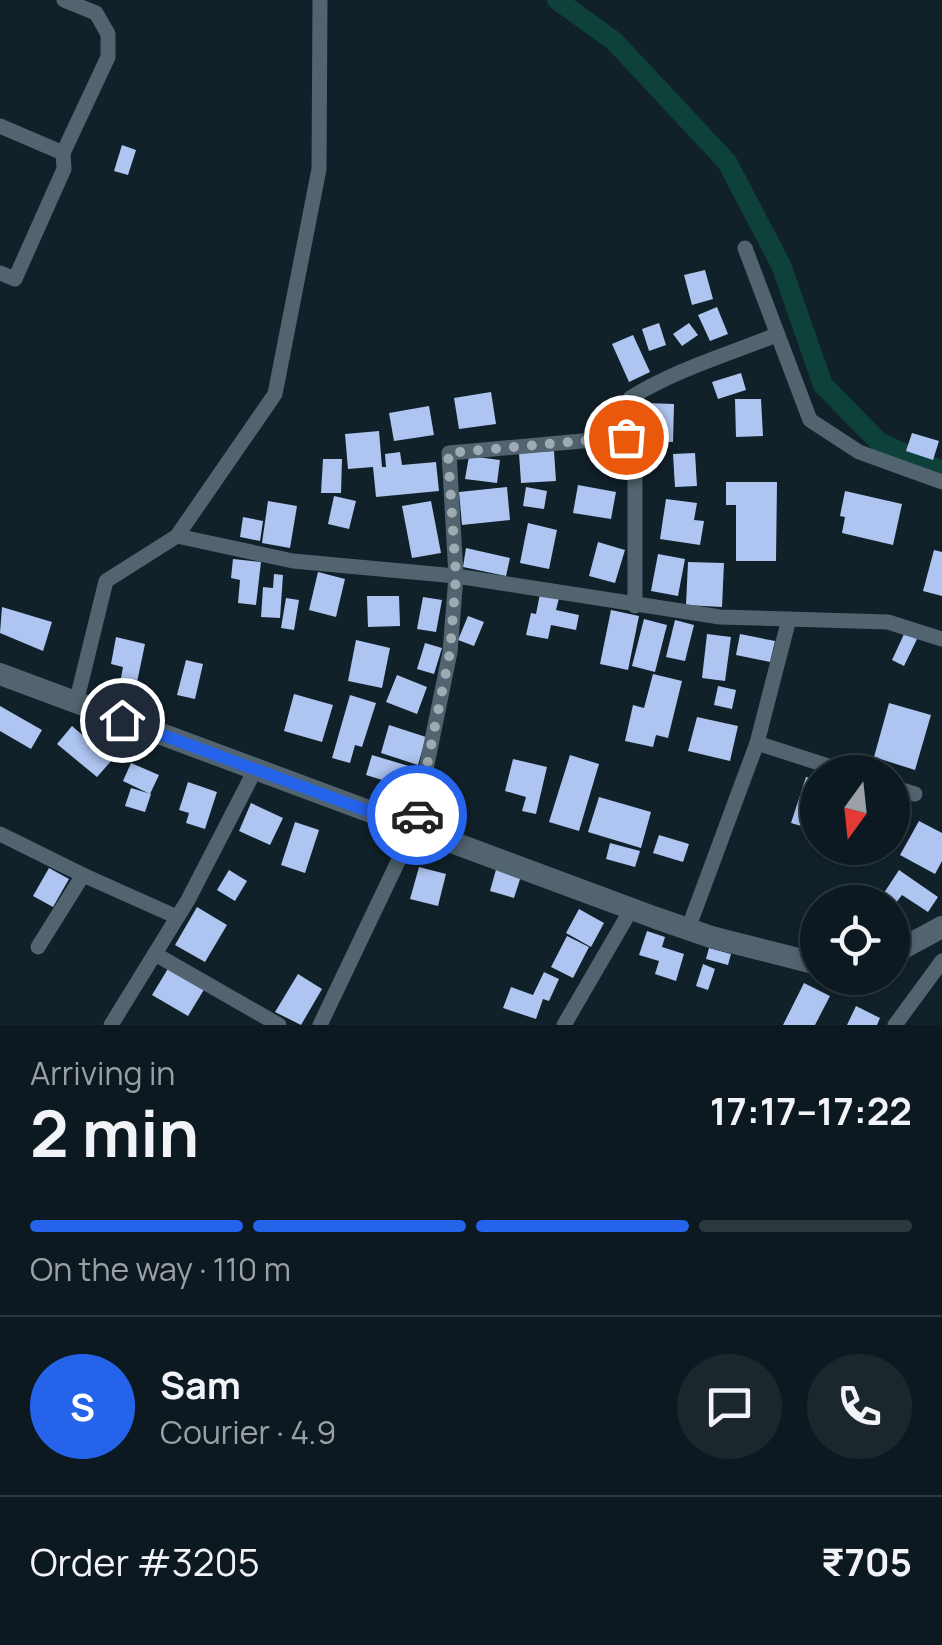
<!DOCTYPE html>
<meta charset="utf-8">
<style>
:root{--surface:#0d1920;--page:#1b262d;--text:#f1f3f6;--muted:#9aa0a5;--line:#2d383e;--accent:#2563eb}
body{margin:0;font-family:Manrope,sans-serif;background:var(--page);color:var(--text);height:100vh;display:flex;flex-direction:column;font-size:38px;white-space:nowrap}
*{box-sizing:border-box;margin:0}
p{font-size:32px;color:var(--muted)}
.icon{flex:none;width:55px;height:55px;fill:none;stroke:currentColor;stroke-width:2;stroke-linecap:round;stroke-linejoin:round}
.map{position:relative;height:1025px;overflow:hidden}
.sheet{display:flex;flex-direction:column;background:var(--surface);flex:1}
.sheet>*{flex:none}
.needle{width:65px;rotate:195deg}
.fabs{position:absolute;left:800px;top:755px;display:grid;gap:20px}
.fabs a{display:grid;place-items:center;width:110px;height:110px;border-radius:50%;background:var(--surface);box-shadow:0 2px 8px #0004,0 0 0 2px var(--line);font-size:50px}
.pin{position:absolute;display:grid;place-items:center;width:85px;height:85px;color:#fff;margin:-42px;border:5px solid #fff;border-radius:50%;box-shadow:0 2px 10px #0007}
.courier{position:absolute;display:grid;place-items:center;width:100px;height:100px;margin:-50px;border:8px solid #2563eb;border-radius:50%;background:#fff;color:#222;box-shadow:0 2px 12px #0007}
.headline em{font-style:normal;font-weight:700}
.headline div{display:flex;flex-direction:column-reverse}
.headline{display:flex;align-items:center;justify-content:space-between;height:170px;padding:0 30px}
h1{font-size:65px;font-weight:700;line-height:75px}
.bar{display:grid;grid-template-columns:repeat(4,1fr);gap:15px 10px;align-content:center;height:120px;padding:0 30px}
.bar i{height:12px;border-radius:8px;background:var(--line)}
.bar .active{background:var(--accent)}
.bar p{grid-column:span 4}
.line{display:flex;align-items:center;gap:25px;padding:0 30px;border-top:2px solid var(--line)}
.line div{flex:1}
.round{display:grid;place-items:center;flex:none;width:105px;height:105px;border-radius:52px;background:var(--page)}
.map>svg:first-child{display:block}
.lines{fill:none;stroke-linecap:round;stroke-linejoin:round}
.canal{stroke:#0d4139;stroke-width:20}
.building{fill:#aec4f1}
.minor{stroke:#52646f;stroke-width:15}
.secondary{stroke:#52646f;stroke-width:22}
.done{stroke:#9fabb2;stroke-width:10;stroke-dasharray:0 18}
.route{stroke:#2563eb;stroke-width:12}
</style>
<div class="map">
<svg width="942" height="1025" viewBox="0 0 942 1025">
<rect width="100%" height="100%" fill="#11212a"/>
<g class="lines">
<path class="canal" d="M557,0L614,41L727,162L781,265L823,385L879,442L942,471"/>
</g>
<g class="building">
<path d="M122,145L136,150L128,175L114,171Z"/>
<path d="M705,270L713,299L692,305L684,275Z"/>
<path d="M717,307L728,334L710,341L698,315Z"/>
<path d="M659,323L666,345L649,351L642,329Z"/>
<path d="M689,323L698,335L682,346L673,334Z"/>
<path d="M633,335L650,372L629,382L612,344Z"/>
<path d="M741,373L746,390L718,399L712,382Z"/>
<path d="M491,392L496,424L459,429L454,398Z"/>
<path d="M735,399H761L763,436L736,437Z"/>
<path d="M645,403L674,404L673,442L644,441Z"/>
<path d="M429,406L434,435L394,441L389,413Z"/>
<path d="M379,431L382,467H386L385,454L400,452L402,465L436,462L439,491L376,497L373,467L348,469L345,434Z"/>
<path d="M912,433L939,441L933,460L906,451Z"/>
<path d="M554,451L556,481L521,483L519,453Z"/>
<path d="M695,453L697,486L675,487L673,454Z"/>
<path d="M469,456L500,460L497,483L465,479Z"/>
<path d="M323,459H342L341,493H321Z"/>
<path d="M726,482H777L776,561H736V505H726Z"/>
<path d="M578,485L616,492L611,519L573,513Z"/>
<path d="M507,487L510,520L462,525L459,492Z"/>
<path d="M526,487L547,491L544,509L523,506Z"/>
<path d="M845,491L902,504L893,545L842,533L845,517L840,516Z"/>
<path d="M334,496L356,501L349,529L328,524Z"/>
<path d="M666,499L697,503L694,520L704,521L700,545L660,539Z"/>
<path d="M268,501L297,506L290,548L262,543Z"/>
<path d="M431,501L441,553L412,558L402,506Z"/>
<path d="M243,517L263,521L260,541L240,537Z"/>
<path d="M528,523L557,530L549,569L520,563Z"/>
<path d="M598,542L625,550L615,583L589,576Z"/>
<path d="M466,548L510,558L506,576L463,567Z"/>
<path d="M934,550L942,552V596L923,591Z"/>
<path d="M658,554L685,559L678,596L651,591Z"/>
<path d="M233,559L261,562L256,605L238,603L240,580L231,578Z"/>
<path d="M688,562L724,563L722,607L686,605Z"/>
<path d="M318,572L345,579L336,617L309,610Z"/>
<path d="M274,574L283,575L280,618L261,617L263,587L273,588Z"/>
<path d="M540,594L559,598L556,610L579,615L576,630L551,625L548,639L526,635L531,613L536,614Z"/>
<path d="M367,596H399L400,626L368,627Z"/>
<path d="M423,597L442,600L436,632L417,629Z"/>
<path d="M286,598L299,600L294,630L281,628Z"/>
<path d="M2,607L52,622L43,651L0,633Z"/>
<path d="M611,610L639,616L628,670L600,664Z"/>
<path d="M468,616L484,622L474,646L458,640Z"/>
<path d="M644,619L667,625L655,672L632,666Z"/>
<path d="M675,620L694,625L685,661L666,657Z"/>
<path d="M905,632L917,639L904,666L892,660Z"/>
<path d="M707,634L731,637L725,681L702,678Z"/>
<path d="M740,634L775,641L770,662L736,655Z"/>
<path d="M116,637L145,644L136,687L120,683L123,667L111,664Z"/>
<path d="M356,640L390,648L382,688L348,681Z"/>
<path d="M425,643L442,648L434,674L417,669Z"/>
<path d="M186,660L203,664L195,699L177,695Z"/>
<path d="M653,674L682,681L668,738L656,735L653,747L625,741L633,705L644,708Z"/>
<path d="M397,675L427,687L417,714L386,702Z"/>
<path d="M718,686L736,690L732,709L714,705Z"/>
<path d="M294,694L333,705L322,742L284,731Z"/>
<path d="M350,695L376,703L362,747L355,745L350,763L332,758Z"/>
<path d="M889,703L931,715L915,770L874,757Z"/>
<path d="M0,706L42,730L31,749L0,731Z"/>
<path d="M697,717L738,726L730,761L688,751Z"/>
<path d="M389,725L426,737L418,765L381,753Z"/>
<path d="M72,726L112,760L97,777L57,744Z"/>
<path d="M372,755L412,767L405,787L366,775Z"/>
<path d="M570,755L599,764L579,831L549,822Z"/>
<path d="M513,759L547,767L536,814L522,811L526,797L505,791Z"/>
<path d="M131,763L159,775L150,794L123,781Z"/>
<path d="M806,777L818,780V831L791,823Z"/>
<path d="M188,782L217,792L205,829L186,823L189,813L179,810Z"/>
<path d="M131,788L151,794L145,812L125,806Z"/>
<path d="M599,797L651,812L641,848L588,832Z"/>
<path d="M251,803L283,818L270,845L239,831Z"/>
<path d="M919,821L942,833V861L935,874L900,855Z"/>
<path d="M295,822L319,830L305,873L281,865Z"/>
<path d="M659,835L689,844L683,862L653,853Z"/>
<path d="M610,843L640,851L635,867L606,859Z"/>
<path d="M497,866L522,873L514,898L490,891Z"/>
<path d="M419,867L446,874L438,906L410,899Z"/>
<path d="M49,868L69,879L53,907L33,896Z"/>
<path d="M229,870L247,881L235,901L217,890Z"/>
<path d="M899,870L938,897L928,912L902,895L892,908V902H878Z"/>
<path d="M197,907L227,925L205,962L175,945Z"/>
<path d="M579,909L604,923L591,947L566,933Z"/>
<path d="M647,931L665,937L662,947L684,954L676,981L655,974L659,961L639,955Z"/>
<path d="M567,936L589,947L573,978L551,967Z"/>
<path d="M709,948L731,954L728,965L706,959Z"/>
<path d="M703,964L715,969L708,990L696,986Z"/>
<path d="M169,967L205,988L188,1016L152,995Z"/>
<path d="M544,972L559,979L549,1001L543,999L536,1019L503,1008L511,987L533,995Z"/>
<path d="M298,974L322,989L301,1025L275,1012Z"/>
<path d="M804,983L830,996L815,1025H783Z"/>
<path d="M856,1006L880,1018L877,1025H847Z"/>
</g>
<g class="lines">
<g class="minor">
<path d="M0,126L63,153"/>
<path d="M745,248L810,420L859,452L942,482"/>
<path d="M0,273L15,279L64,169L63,153L108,57V34L96,13L64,0"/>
<path d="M177,536L293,561L456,576L720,617L888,622L942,639"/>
<path d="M635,606V478L626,437L630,398C675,370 726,355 776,335"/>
<path d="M76,703L106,581L177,536L275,394L319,169L320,0"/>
<path d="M757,743L847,772"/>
<path d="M892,787L915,794"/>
<path d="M0,834L83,875"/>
<path d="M688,929L757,743L789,619"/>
<path d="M38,947L83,875L177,917"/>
<path d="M155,954L279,1025"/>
<path d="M111,1025L188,900L256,768"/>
<path d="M320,1025L414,828L450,652L456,576L449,453L626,437"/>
<path d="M564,1025L632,908"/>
<path d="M895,1025L942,961"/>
</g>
<g class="secondary">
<path d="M0,674L656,918L711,937L818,964"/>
<path d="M892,954L942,927"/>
</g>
</g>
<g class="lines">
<path class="done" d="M417,815L450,652L456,576L448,453L626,437"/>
<path class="route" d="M122,720L414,828L417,815"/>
</g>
</svg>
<div class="fabs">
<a><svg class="needle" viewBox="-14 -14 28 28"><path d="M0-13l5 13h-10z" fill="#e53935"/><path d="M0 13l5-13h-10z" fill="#9aa0a5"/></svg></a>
<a><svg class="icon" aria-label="locate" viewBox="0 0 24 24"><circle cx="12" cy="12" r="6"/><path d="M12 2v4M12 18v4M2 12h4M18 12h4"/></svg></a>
</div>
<div class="pin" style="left:626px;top:437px;background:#ea580c"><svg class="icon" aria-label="bag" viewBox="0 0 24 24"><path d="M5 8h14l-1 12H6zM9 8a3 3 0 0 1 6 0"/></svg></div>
<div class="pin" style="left:122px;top:720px;background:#1f2937"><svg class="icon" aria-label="home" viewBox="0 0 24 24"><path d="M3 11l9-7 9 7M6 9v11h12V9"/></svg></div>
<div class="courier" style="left:417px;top:815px"><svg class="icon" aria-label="car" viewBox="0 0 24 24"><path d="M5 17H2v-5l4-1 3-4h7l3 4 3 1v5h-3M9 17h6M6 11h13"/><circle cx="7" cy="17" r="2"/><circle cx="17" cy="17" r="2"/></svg></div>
</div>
<section class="sheet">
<div class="headline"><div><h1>2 min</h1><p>Arriving in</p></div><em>17:17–17:22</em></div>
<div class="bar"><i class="active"></i><i class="active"></i><i class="active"></i><i></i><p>On the way · 110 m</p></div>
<div class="line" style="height:180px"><b class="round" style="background:var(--accent);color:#fff">S</b><div><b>Sam</b><p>Courier · 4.9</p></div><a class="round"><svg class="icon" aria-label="chat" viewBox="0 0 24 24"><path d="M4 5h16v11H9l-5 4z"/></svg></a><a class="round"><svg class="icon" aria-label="phone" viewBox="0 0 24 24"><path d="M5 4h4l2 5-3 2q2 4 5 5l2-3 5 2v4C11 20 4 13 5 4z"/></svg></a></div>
<div class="line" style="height:130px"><div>Order #3205</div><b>₹705</b></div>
</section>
